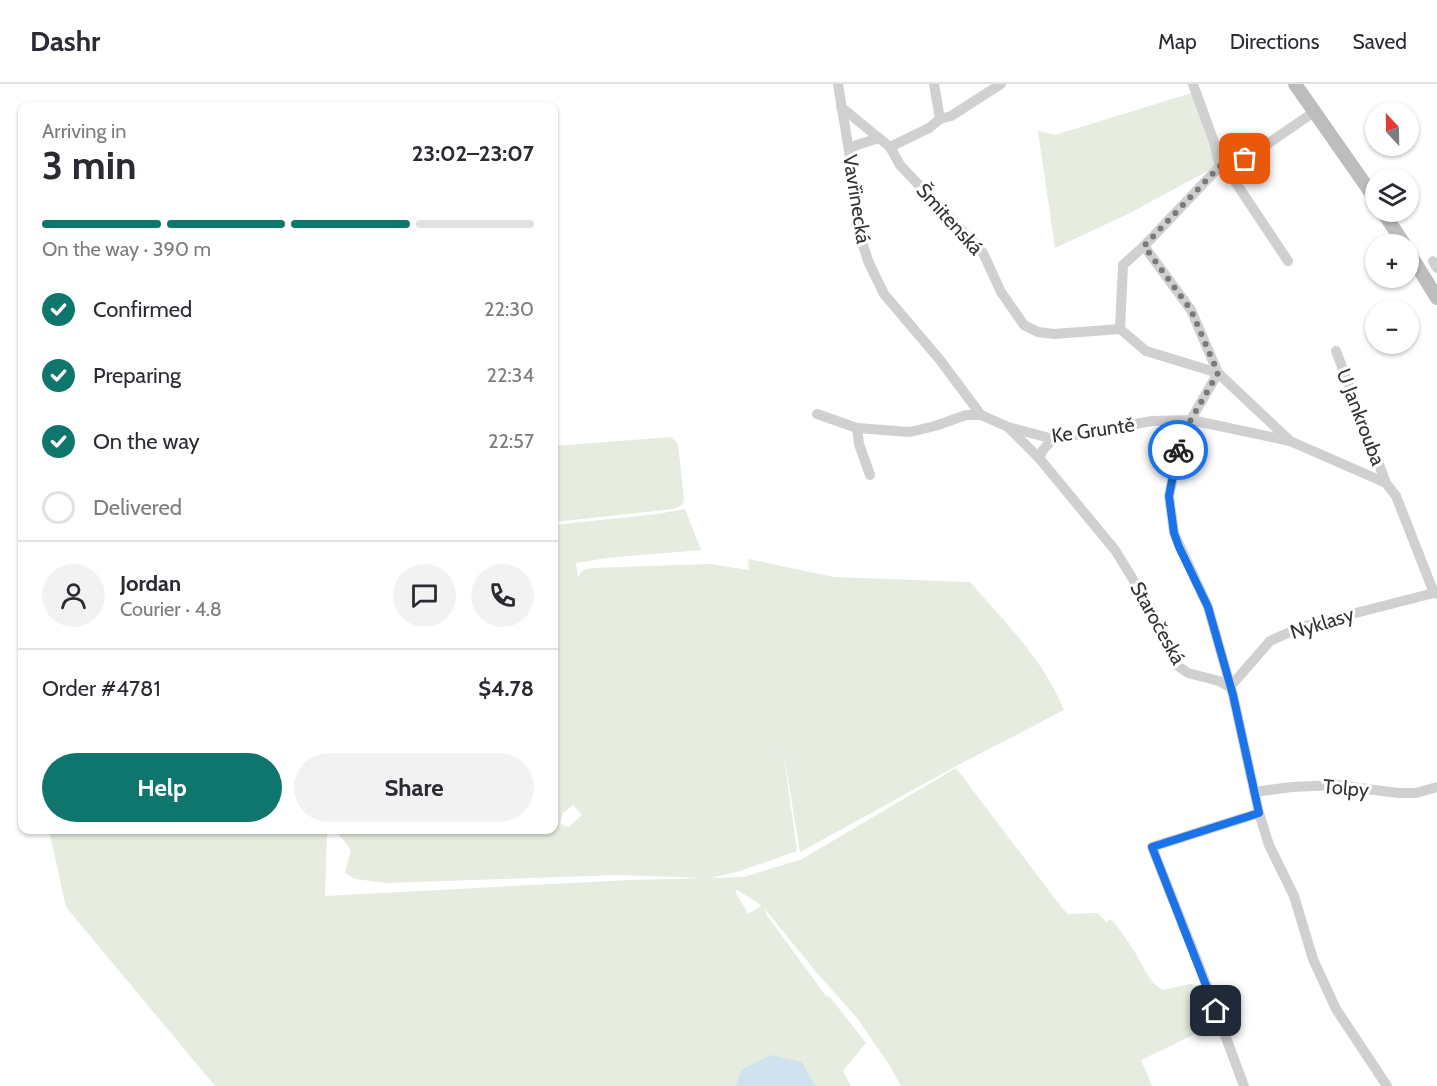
<!DOCTYPE html>
<meta charset="utf-8">
<style>
:root{--surface:#fff;--page:#f2f2f3;--text:#2b2b33;--muted:#7c7c81;--line:#e1e1e2;--accent:#0f766e}
body{margin:0;font-family:Cabin,sans-serif;background:var(--page);color:var(--text);height:100vh;display:flex;flex-direction:column;font-size:22px;white-space:nowrap}
*{box-sizing:border-box;margin:0}
p{font-size:20px;color:var(--muted)}
.icon{flex:none;width:33px;height:33px;fill:none;stroke:currentColor;stroke-width:2;stroke-linecap:round;stroke-linejoin:round}
.map{position:relative;flex:1;overflow:hidden}
.panel{position:absolute;left:18px;top:18px;width:540px;height:732px;display:flex;flex-direction:column;background:var(--surface);border-radius:12px;box-shadow:0 2px 4px #0004}
.panel>*{flex:none}
.needle{width:39px;rotate:338deg}
.fabs{position:absolute;left:1365px;top:18px;display:grid;gap:12px}
.fabs a{display:grid;place-items:center;width:54px;height:54px;border-radius:50%;background:var(--surface);box-shadow:0 2px 4px #0004;font-size:30px}
.pin{position:absolute;display:grid;place-items:center;width:51px;height:51px;color:#fff;margin:-26px;border-radius:12px;box-shadow:0 3px 9px #0006}
.courier{position:absolute;display:grid;place-items:center;width:60px;height:60px;margin:-30px;border:4px solid #1a73e8;border-radius:50%;background:#fff;color:#222;box-shadow:0 2px 8px #0007}
.headline em{font-style:normal;font-weight:700}
.headline div{display:flex;flex-direction:column-reverse}
.headline{display:flex;align-items:center;justify-content:space-between;height:102px;padding:0 24px}
h1{font-size:39px;font-weight:700;line-height:45px}
.bar{display:grid;grid-template-columns:repeat(4,1fr);gap:9px 6px;align-content:center;height:72px;padding:0 24px}
.bar i{height:8px;border-radius:4px;background:var(--line)}
.bar .selected{background:var(--accent)}
.bar p{grid-column:span 4}
.line{display:flex;align-items:center;gap:15px;padding:0 24px;border-top:2px solid var(--line)}
.line div{flex:1}
.round{display:grid;place-items:center;flex:none;width:63px;height:63px;border-radius:32px;background:var(--page)}
ol{padding:0 24px;list-style:none}
li{display:flex;align-items:center;gap:18px;height:66px}
li p{margin-inline-start:auto}
li .icon{padding:6px;border-radius:50%;background:var(--accent);color:#fff;stroke-width:4}
li:last-child{color:var(--muted)}
li i{width:33px;height:33px;border:3px solid var(--line);border-radius:50%}
.action{display:flex;gap:12px;margin-top:auto;padding:12px 24px}
.action a{flex:1;height:69px;border-radius:36px;background:var(--accent);color:#fff;font-size:24px;font-weight:700;line-height:69px;text-align:center}
.action a+a{background:var(--page);color:var(--text)}
header{display:flex;align-items:center;gap:36px;box-sizing:border-box;height:84px;padding:0 30px;background:var(--surface);border-bottom:2px solid var(--line)}
header strong{font-size:28px}
nav{display:flex;gap:33px;margin-inline-start:auto;font-size:21px}
.map>svg:first-child{display:block}
.green{fill:#e6ecdf;fill-rule:evenodd}
.water{fill:#cfe2ee}
.lines{fill:none;stroke-linecap:round;stroke-linejoin:round}
.street{stroke:#d0d0d0;stroke-width:10}
.secondary{stroke:#bdbdbd;stroke-width:14}
.done{stroke:#7a7a7a;stroke-width:6;stroke-dasharray:0 10.8}
.route{stroke:#1a73e8;stroke-width:8}
.labels{text-anchor:middle;dominant-baseline:central;stroke-width:6;stroke-linejoin:round;paint-order:stroke}
.street-label{font-size:20px;fill:#333;stroke:#fff}
</style>
<header>
<strong>Dashr</strong>
<nav><a>Map</a><a>Directions</a><a>Saved</a></nav>
</header>
<div class="map">
<svg width="1437" height="1002" viewBox="0 0 1437 1002">
<rect width="100%" height="100%" fill="#fff"/>
<g class="green">
<path d="M1198,7L1217,82L1130,129L1055,164L1038,47L1055,51Z"/>
<path d="M671,353L678,360L684,416L682,421L674,425L554,438V362Z"/>
<path d="M685,425L701,466L607,474L576,479L578,493L583,486L592,484L709,480L749,486L748,475L834,493L970,498C1004,537 1044,576 1064,626L960,680L800,768L782,659L797,767L740,787L711,794L744,793L802,775L956,684L1062,824L1068,830L1098,829L1106,838L1111,835C1120,845 1127,856 1134,867C1142,879 1149,899 1163,906L1191,900L1199,902L1214,938V941L1141,976L1152,1002H901L890,982L857,934L817,889L764,824L768,833L826,912L830,913L866,959L843,987L851,1002H816L802,978L741,986L735,1002H215L66,823L49,746H327L325,812L629,796L705,794L618,791L387,799L355,795L345,789L351,766L336,747L554,746V441L657,430ZM573,721L582,731L568,743L560,740L563,729ZM737,806L758,819L761,822L748,830L735,807Z"/>
</g>
<path class="water" d="M771,971L802,978L816,1002H735L741,986Z"/>
<g class="lines">
<g class="street">
<path d="M838,0L849,67L857,141L868,177L884,210L940,276L981,331"/>
<path d="M934,0L940,35"/>
<path d="M1193,0L1214,58L1220,82L1228,87L1314,28"/>
<path d="M841,23L890,63L900,81L983,169L1001,208L1024,241L1038,248L1054,250L1120,245L1146,267L1218,289"/>
<path d="M890,63L929,44L940,35L951,32L1001,0"/>
<path d="M849,67L857,61L879,54"/>
<path d="M1228,87L1288,177"/>
<path d="M1144,162L1191,226L1218,289L1289,356"/>
<path d="M1433,177L1437,184"/>
<path d="M1120,245L1123,181L1144,162L1220,82"/>
<path d="M1336,267L1386,399"/>
<path d="M1218,289L1182,351L1169,412L1174,449L1208,523L1233,611L1259,729L1269,761L1294,812L1313,875L1336,925L1387,1002"/>
<path d="M817,330L857,344L910,348L935,342L966,331H981L1008,343L1053,355L1152,337L1191,336L1290,357L1386,399L1396,412L1434,509L1437,510"/>
<path d="M857,344L859,360L870,391"/>
<path d="M1009,344L1039,374L1115,466L1150,523L1178,582L1188,589L1219,597L1230,603"/>
<path d="M1039,374L1043,366L1053,355"/>
<path d="M1230,603L1270,557L1301,543L1434,509"/>
<path d="M1254,708L1292,703L1337,701L1398,709H1416L1437,703"/>
<path d="M1244,1002L1200,884L1152,763L1259,729"/>
</g>
<g class="secondary">
<path d="M1295,0L1376,116"/>
<path d="M1383,128L1404,160"/>
<path d="M1408,167L1437,214"/>
</g>
</g>
<g class="lines">
<path class="done" d="M1178,366L1182,351L1218,289L1191,226L1144,162L1220,82L1228,87L1245,75"/>
<path class="route" d="M1178,366L1169,412L1174,449L1179,463L1208,523L1233,611L1259,729L1152,763L1216,927"/>
</g>
<g class="labels">
<g class="street-label">
<text transform="translate(857 115) rotate(81)">Vavřinecká</text>
<text transform="translate(950 135) rotate(48)">Šmitenská</text>
<text transform="translate(1361 333) rotate(69)">U Jankrouba</text>
<text transform="translate(1093 346) rotate(-8)">Ke Gruntě</text>
<text transform="translate(1158 539) rotate(61)">Staročeská</text>
<text transform="translate(1322 539) rotate(-17)">Nyklasy</text>
<text transform="translate(1346 704) rotate(5)">Tolpy</text>
</g>
</g>
</svg>
<div class="fabs">
<a><svg class="needle" viewBox="-14 -14 28 28"><path d="M0-13l5 13h-10z" fill="#e53935"/><path d="M0 13l5-13h-10z" fill="#7c7c81"/></svg></a>
<a><svg class="icon" aria-label="layers" viewBox="0 0 24 24"><path d="M12 4l9 5-9 5-9-5zM3 14l9 5 9-5"/></svg></a>
<a>+</a>
<a>−</a>
</div>
<div class="pin" style="left:1245px;top:75px;background:#ea580c"><svg class="icon" aria-label="bag" viewBox="0 0 24 24"><path d="M5 8h14l-1 12H6zM9 8a3 3 0 0 1 6 0"/></svg></div>
<div class="pin" style="left:1216px;top:927px;background:#1f2937"><svg class="icon" aria-label="home" viewBox="0 0 24 24"><path d="M3 11l9-7 9 7M6 9v11h12V9"/></svg></div>
<div class="courier" style="left:1178px;top:366px"><svg class="icon" aria-label="bike" viewBox="0 0 24 24"><circle cx="6" cy="16" r="4"/><circle cx="18" cy="16" r="4"/><path d="M6 16l4-8h5l3 8M10 8l3 8H6M13 5h3"/></svg></div>
<section class="panel">
<div class="headline"><div><h1>3 min</h1><p>Arriving in</p></div><em>23:02–23:07</em></div>
<div class="bar"><i class="selected"></i><i class="selected"></i><i class="selected"></i><i></i><p>On the way · 390 m</p></div>
<ol>
<li><svg class="icon" aria-label="check" viewBox="0 0 24 24"><path d="M5 12l5 5 9-10"/></svg>Confirmed<p>22:30</p></li>
<li><svg class="icon" aria-label="check" viewBox="0 0 24 24"><path d="M5 12l5 5 9-10"/></svg>Preparing<p>22:34</p></li>
<li><svg class="icon" aria-label="check" viewBox="0 0 24 24"><path d="M5 12l5 5 9-10"/></svg>On the way<p>22:57</p></li>
<li><i></i>Delivered</li>
</ol>
<div class="line" style="height:108px"><a class="round"><svg class="icon" aria-label="person" viewBox="0 0 24 24"><circle cx="12" cy="8" r="4"/><path d="M4 21q1-7 8-7t8 7"/></svg></a><div><b>Jordan</b><p>Courier · 4.8</p></div><a class="round"><svg class="icon" aria-label="chat" viewBox="0 0 24 24"><path d="M4 5h16v11H9l-5 4z"/></svg></a><a class="round"><svg class="icon" aria-label="phone" viewBox="0 0 24 24"><path d="M5 4h4l2 5-3 2q2 4 5 5l2-3 5 2v4C11 20 4 13 5 4z"/></svg></a></div>
<div class="line" style="height:78px"><div>Order #4781</div><b>$4.78</b></div>
<div class="action"><a>Help</a><a>Share</a></div>
</section>
</div>
